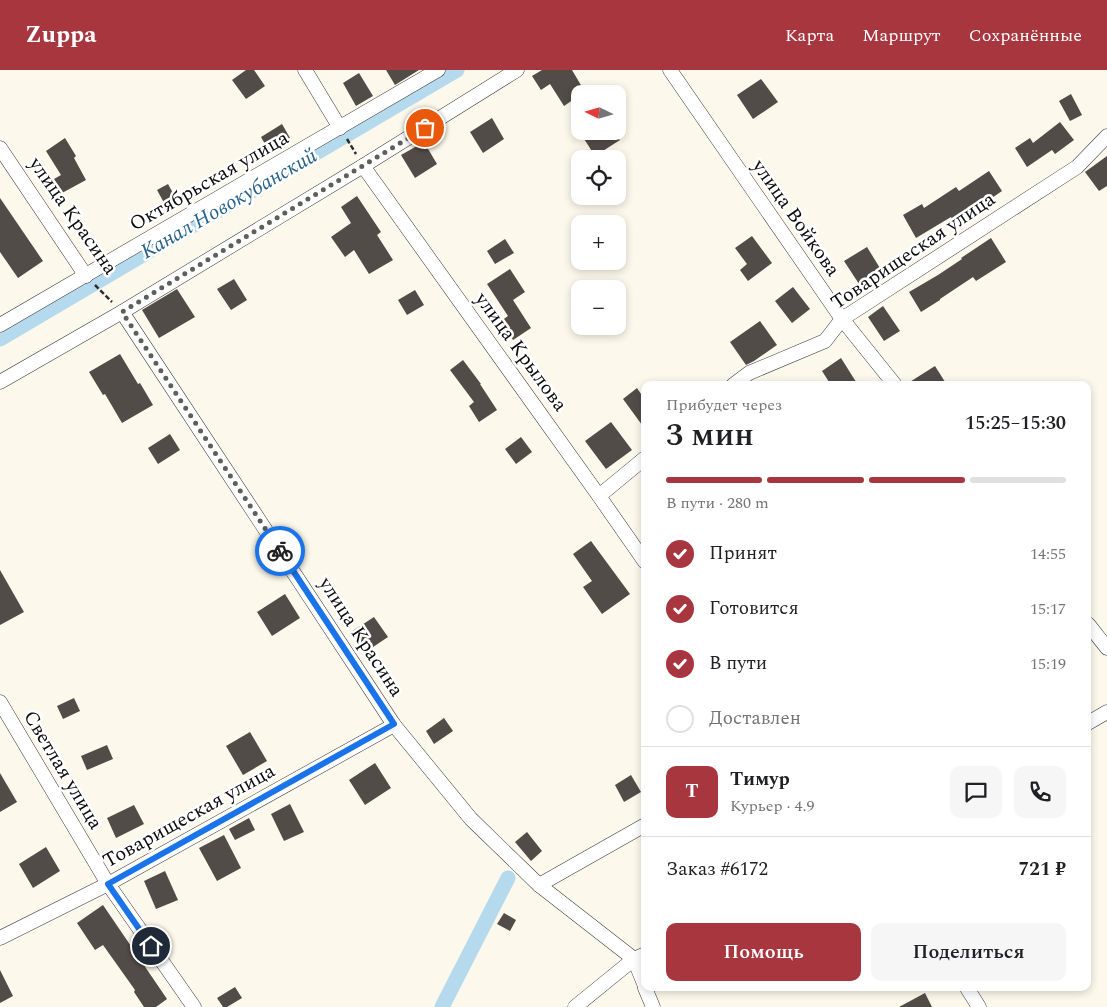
<!DOCTYPE html>
<html lang="ru">
<meta charset="utf-8">
<style>
:root{--surface:#fff;--page:#f6f6f6;--text:#202124;--muted:#757577;--line:#e0e0e0;--accent:#a8363f}
body{margin:0;font-family:Spectral,serif;background:var(--page);color:var(--text);height:100vh;display:flex;flex-direction:column;font-size:19px;white-space:nowrap}
*{box-sizing:border-box;margin:0}
p{font-size:16px;color:var(--muted)}
.icon{flex:none;width:28px;height:28px;fill:none;stroke:currentColor;stroke-width:2;stroke-linecap:round;stroke-linejoin:round}
.map{position:relative;flex:1;overflow:hidden}
.side{position:absolute;left:641px;top:311px;width:450px;height:610px;display:flex;flex-direction:column;background:var(--surface);border-radius:10px;box-shadow:0 2px 8px #0003}
.side>*{flex:none}
.needle{width:32px;rotate:275deg}
.fabs{position:absolute;left:571px;top:15px;display:grid;gap:10px}
.fabs a{display:grid;place-items:center;width:55px;height:55px;border-radius:10px;background:var(--surface);box-shadow:0 2px 8px #0003;font-size:25px}
.pin{position:absolute;display:grid;place-items:center;width:42px;height:42px;color:#fff;margin:-21px;border:2px solid #fff;border-radius:50%;box-shadow:0 1px 5px #0007}
.courier{position:absolute;display:grid;place-items:center;width:50px;height:50px;margin:-25px;border:4px solid #1a73e8;border-radius:50%;background:#fff;color:#222;box-shadow:0 1px 6px #0007}
.summary em{font-style:normal;font-weight:600}
.summary div{display:flex;flex-direction:column-reverse}
.summary{display:flex;align-items:center;justify-content:space-between;height:85px;padding:0 25px}
h1{font-size:32px;font-weight:600;line-height:38px}
.bar{display:grid;grid-template-columns:repeat(4,1fr);gap:8px 5px;align-content:center;height:60px;padding:0 25px}
.bar i{height:6px;border-radius:4px;background:var(--line)}
.bar .active{background:var(--accent)}
.bar p{grid-column:span 4}
.line{display:flex;align-items:center;gap:12px;padding:0 25px;border-top:1px solid var(--line)}
.line div{flex:1}
.round{display:grid;place-items:center;flex:none;width:52px;height:52px;border-radius:10px;background:var(--page)}
ol{padding:0 25px;list-style:none}
li{display:flex;align-items:center;gap:15px;height:55px}
li p{margin-inline-start:auto}
li .icon{padding:5px;border-radius:50%;background:var(--accent);color:#fff;stroke-width:4}
li:last-child{color:var(--muted)}
li i{width:28px;height:28px;border:2px solid var(--line);border-radius:50%}
.cta{display:flex;gap:10px;margin-top:auto;padding:10px 25px}
.cta a{flex:1;height:58px;border-radius:10px;background:var(--accent);color:#fff;font-size:20px;font-weight:600;line-height:58px;text-align:center}
.cta a+a{background:var(--page);color:var(--text)}
header{display:flex;align-items:center;gap:30px;box-sizing:border-box;height:70px;padding:0 25px;background:var(--accent);color:#fff}
header strong{font-size:24px}
nav{display:flex;gap:28px;margin-inline-start:auto;font-size:18px}
.map>svg:first-child{display:block}
.lines{fill:none;stroke-linecap:round;stroke-linejoin:round}
.canal{stroke:#b6daed;stroke-width:15}
.building{fill:#524c49}
.street-casing{stroke:#3e3e3e;stroke-width:15}
.path{stroke:#2d2d2d;stroke-width:2.5;stroke-dasharray:5 2.5;stroke-linecap:butt}
.street{stroke:#fff;stroke-width:14}
.done{stroke:#5f5e59;stroke-width:5;stroke-dasharray:0 9}
.route{stroke:#1a73e8;stroke-width:6}
.labels{text-anchor:middle;dominant-baseline:central;stroke-width:5;stroke-linejoin:round;paint-order:stroke}
.street-label{font-size:20px;fill:#0b0b0b;stroke:#fff}
.water-label{font-size:21px;font-style:italic;fill:#26628b;stroke:#fff}
</style>
<header>
<strong>Zuppa</strong>
<nav><a>Карта</a><a>Маршрут</a><a>Сохранённые</a></nav>
</header>
<div class="map">
<svg width="1107" height="937" viewBox="0 0 1107 937">
<rect width="100%" height="100%" fill="#fcf8eb"/>
<g class="lines">
<g class="canal">
<path d="M0,269L457,0"/>
<path d="M442,937L508,808"/>
</g>
</g>
<g class="building">
<path d="M246,0H254L265,16L246,29L232,10Z"/>
<path d="M386,0H419L395,15Z"/>
<path d="M542,0H572L585,22L580,24V25L564,36L550,14L541,20L532,6Z"/>
<path d="M359,3L373,26L356,36L343,13Z"/>
<path d="M761,9L778,32L753,49L737,25Z"/>
<path d="M1071,24L1082,45L1070,51L1059,31Z"/>
<path d="M492,48L504,69L483,83L470,62Z"/>
<path d="M1060,52L1074,70L1055,84L1052,80L1027,97L1015,78L1030,68L1033,73Z"/>
<path d="M282,54L290,68L269,81L261,67Z"/>
<path d="M579,61H614L620,70L595,86Z"/>
<path d="M65,68L76,86L74,88L86,110L62,123L54,109L61,105L46,81Z"/>
<path d="M424,72L437,94L415,108L401,85Z"/>
<path d="M1107,86V116L1099,121L1085,102Z"/>
<path d="M989,101L1002,121L986,132L984,129L952,149L951,147L916,168L903,145L922,134L924,138L956,117L959,121Z"/>
<path d="M168,114L179,134L168,140L157,120Z"/>
<path d="M357,126L381,162L377,165L393,190L369,204L354,180L345,187L331,167L351,153L341,137Z"/>
<path d="M0,128L43,191L18,208L0,182Z"/>
<path d="M752,166L772,193L748,211L740,200L747,194L735,178Z"/>
<path d="M991,168L1006,192L976,211L973,207L940,229V230L921,242L909,222L938,205L962,189L961,188Z"/>
<path d="M505,169L514,183L495,194L487,181Z"/>
<path d="M867,177L883,203L861,217L844,191Z"/>
<path d="M510,199L525,222L513,230L531,258L513,270L501,251L508,246L487,214Z"/>
<path d="M234,209L247,230L231,240L217,219Z"/>
<path d="M793,217L810,239L792,253L775,231Z"/>
<path d="M177,219L195,247L159,268L142,240Z"/>
<path d="M415,220L424,235L407,245L398,230Z"/>
<path d="M883,236L900,261L884,271L868,247Z"/>
<path d="M760,251L777,275L754,291L746,295L730,272Z"/>
<path d="M120,284L138,314L140,313L153,335L122,353L105,324L103,325L89,302Z"/>
<path d="M841,288L858,315H831L822,301Z"/>
<path d="M463,290L481,314H480L497,340L479,352L469,336L474,332L450,300Z"/>
<path d="M935,296L947,315H905Z"/>
<path d="M637,318L645,330V359L623,329Z"/>
<path d="M611,352L632,380L606,399L585,371Z"/>
<path d="M170,364L180,380L158,394L148,378Z"/>
<path d="M521,367L532,382L516,394L505,379Z"/>
<path d="M591,471L630,524L602,544L583,517L592,511L573,484Z"/>
<path d="M0,500L24,542L0,555Z"/>
<path d="M285,524L300,548L272,566L257,542Z"/>
<path d="M374,547L388,567L364,583L351,562Z"/>
<path d="M74,628L80,641L63,649L57,636Z"/>
<path d="M444,648L453,661L434,674L426,661Z"/>
<path d="M250,662L267,691L243,705L226,676Z"/>
<path d="M107,675L113,689L87,700L81,686Z"/>
<path d="M375,693L391,718L365,735L349,710Z"/>
<path d="M0,703L17,732L0,742Z"/>
<path d="M631,705L641,722L624,732L615,715Z"/>
<path d="M290,734L304,762L284,771L271,744Z"/>
<path d="M134,735L144,754L116,768L107,748Z"/>
<path d="M249,748L255,760L235,770L229,759Z"/>
<path d="M527,762L542,781L531,791L515,772Z"/>
<path d="M224,765L241,798L217,811L199,778Z"/>
<path d="M46,777L60,801L33,818L19,794Z"/>
<path d="M165,801L178,830L156,839L144,811Z"/>
<path d="M103,835L167,929L156,937H144L134,922L135,920L103,875L95,880L77,853Z"/>
<path d="M504,843L516,850L510,861L497,854Z"/>
<path d="M0,900L13,926L0,933Z"/>
<path d="M235,917L242,928L227,937H223L217,928Z"/>
<path d="M925,923L932,937H899Z"/>
</g>
<g class="lines">
<defs>
<g id="street">
<path d="M305,0L340,58"/>
<path d="M670,0L842,249L895,315"/>
<path d="M0,78L86,206"/>
<path d="M363,96L599,426L645,492"/>
<path d="M122,242L394,655L471,749L539,815L634,889L645,916"/>
<path d="M0,255L438,0"/>
<path d="M0,312L122,242L363,96L517,0"/>
<path d="M733,315L749,303L825,271L842,249L1077,97L1107,66"/>
<path d="M599,426L645,388"/>
<path d="M1088,554L1107,578"/>
<path d="M0,632L108,814L194,937"/>
<path d="M1088,653L1107,642"/>
<path d="M539,815L645,755"/>
<path d="M0,868L108,814L394,655"/>
<path d="M645,918L653,937"/>
<path d="M967,918L979,937"/>
<path d="M575,937L634,889L645,884"/>
</g>
</defs>
<use href="#street" class="street-casing"/>
<g class="path">
<path d="M347,69L356,84"/>
<path d="M95,215L112,232"/>
</g>
<use href="#street" class="street"/>
</g>
<g class="lines">
<path class="done" d="M280,481L122,242L425,58"/>
<path class="route" d="M151,876L108,814L394,654L280,481"/>
</g>
<g class="labels">
<g class="street-label">
<text transform="translate(209 111) rotate(-30)">Октябрьская улица</text>
<text transform="translate(73 146) rotate(55)">улица Красина</text>
<text transform="translate(796 148) rotate(55)">улица Войкова</text>
<text transform="translate(913 181) rotate(-34)">Товарищеская улица</text>
<text transform="translate(521 282) rotate(54)">улица Крылова</text>
<text transform="translate(361 567) rotate(57)">улица Красина</text>
<text transform="translate(63 700) rotate(59)">Светлая улица</text>
<text transform="translate(189 746) rotate(-29)">Товарищеская улица</text>
</g>
<g class="water-label">
<text transform="translate(229 134) rotate(-30)">Канал Новокубанский</text>
</g>
</g>
</svg>
<div class="fabs">
<a><svg class="needle" viewBox="-14 -14 28 28"><path d="M0-13l5 13h-10z" fill="#e53935"/><path d="M0 13l5-13h-10z" fill="#757577"/></svg></a>
<a><svg class="icon" aria-label="locate" viewBox="0 0 24 24"><circle cx="12" cy="12" r="6"/><path d="M12 2v4M12 18v4M2 12h4M18 12h4"/></svg></a>
<a>+</a>
<a>−</a>
</div>
<div class="pin" style="left:425px;top:58px;background:#ea580c"><svg class="icon" aria-label="bag" viewBox="0 0 24 24"><path d="M5 8h14l-1 12H6zM9 8a3 3 0 0 1 6 0"/></svg></div>
<div class="pin" style="left:151px;top:876px;background:#1f2937"><svg class="icon" aria-label="home" viewBox="0 0 24 24"><path d="M3 11l9-7 9 7M6 9v11h12V9"/></svg></div>
<div class="courier" style="left:280px;top:481px"><svg class="icon" aria-label="bike" viewBox="0 0 24 24"><circle cx="6" cy="16" r="4"/><circle cx="18" cy="16" r="4"/><path d="M6 16l4-8h5l3 8M10 8l3 8H6M13 5h3"/></svg></div>
<section class="side">
<div class="summary"><div><h1>3 мин</h1><p>Прибудет через</p></div><em>15:25–15:30</em></div>
<div class="bar"><i class="active"></i><i class="active"></i><i class="active"></i><i></i><p>В пути · 280 m</p></div>
<ol>
<li><svg class="icon" aria-label="check" viewBox="0 0 24 24"><path d="M5 12l5 5 9-10"/></svg>Принят<p>14:55</p></li>
<li><svg class="icon" aria-label="check" viewBox="0 0 24 24"><path d="M5 12l5 5 9-10"/></svg>Готовится<p>15:17</p></li>
<li><svg class="icon" aria-label="check" viewBox="0 0 24 24"><path d="M5 12l5 5 9-10"/></svg>В пути<p>15:19</p></li>
<li><i></i>Доставлен</li>
</ol>
<div class="line" style="height:90px"><b class="round" style="background:var(--accent);color:#fff">Т</b><div><b>Тимур</b><p>Курьер · 4.9</p></div><a class="round"><svg class="icon" aria-label="chat" viewBox="0 0 24 24"><path d="M4 5h16v11H9l-5 4z"/></svg></a><a class="round"><svg class="icon" aria-label="phone" viewBox="0 0 24 24"><path d="M5 4h4l2 5-3 2q2 4 5 5l2-3 5 2v4C11 20 4 13 5 4z"/></svg></a></div>
<div class="line" style="height:65px"><div>Заказ #6172</div><b>721 ₽</b></div>
<div class="cta"><a>Помощь</a><a>Поделиться</a></div>
</section>
</div>
